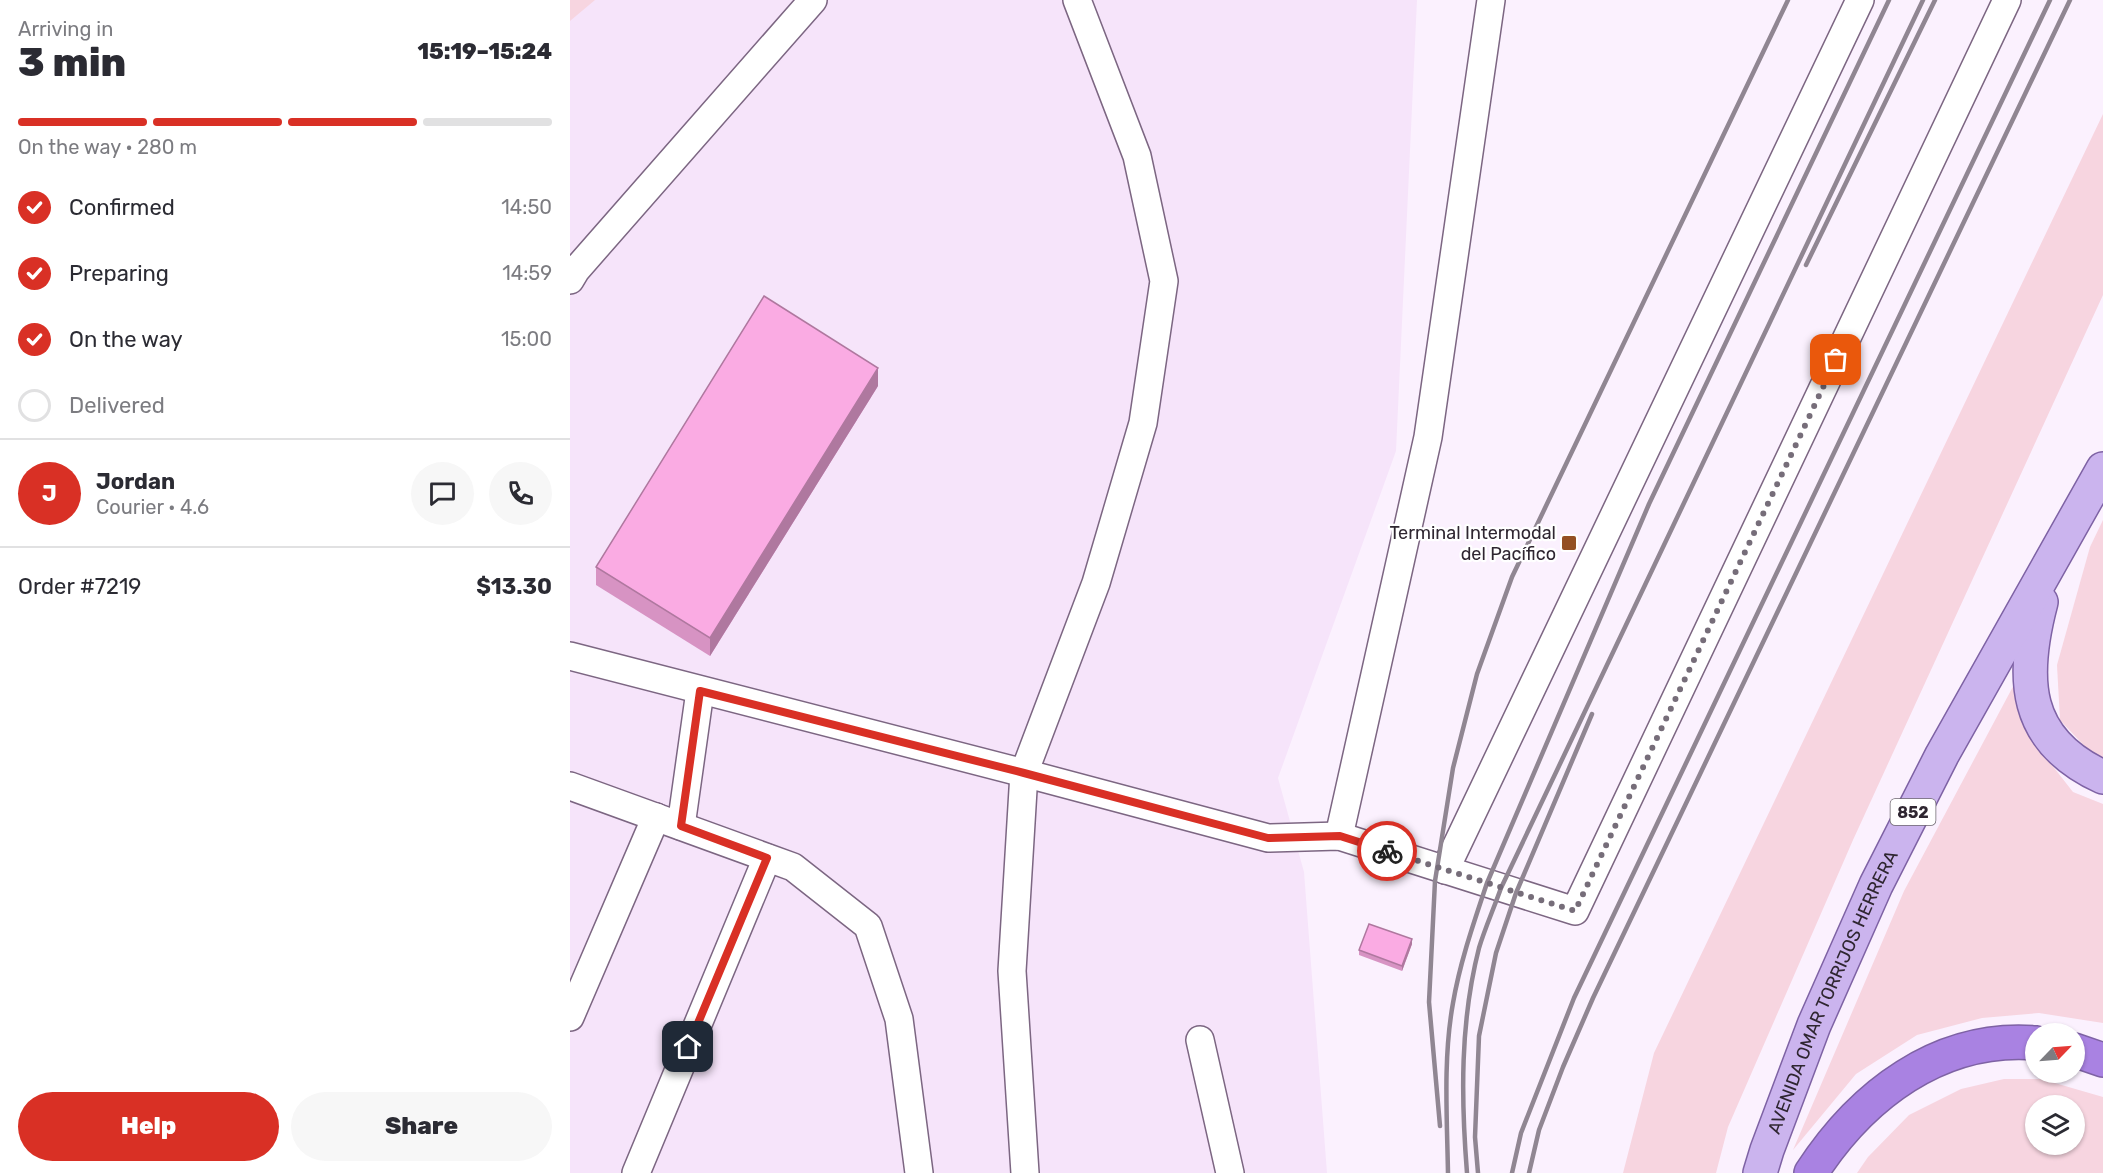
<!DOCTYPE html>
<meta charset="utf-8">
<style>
:root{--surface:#fff;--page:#f7f7f7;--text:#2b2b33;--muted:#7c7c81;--line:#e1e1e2;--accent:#d93025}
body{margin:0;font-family:Rubik,sans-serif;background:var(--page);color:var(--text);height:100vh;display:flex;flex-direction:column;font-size:22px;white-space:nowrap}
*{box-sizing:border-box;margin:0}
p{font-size:20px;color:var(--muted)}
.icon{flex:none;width:33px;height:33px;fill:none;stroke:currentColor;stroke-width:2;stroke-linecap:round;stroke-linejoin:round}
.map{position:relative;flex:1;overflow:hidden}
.details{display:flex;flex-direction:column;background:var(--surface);width:570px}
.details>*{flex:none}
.needle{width:39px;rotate:65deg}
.buttons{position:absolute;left:1455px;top:1023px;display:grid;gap:12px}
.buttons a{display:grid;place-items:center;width:60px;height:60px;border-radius:50%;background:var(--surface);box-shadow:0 2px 4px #0004;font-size:30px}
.pin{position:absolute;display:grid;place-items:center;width:51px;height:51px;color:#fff;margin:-26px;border-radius:12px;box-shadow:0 3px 9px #0006}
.courier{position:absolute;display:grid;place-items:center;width:60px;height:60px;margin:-30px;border:4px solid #d93025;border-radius:50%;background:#fff;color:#222;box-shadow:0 2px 8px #0007}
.headline em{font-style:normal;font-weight:800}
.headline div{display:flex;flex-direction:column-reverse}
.headline{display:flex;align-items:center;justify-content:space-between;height:102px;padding:0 18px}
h1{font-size:39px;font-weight:800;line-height:45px}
.bar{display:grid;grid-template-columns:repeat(4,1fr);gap:9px 6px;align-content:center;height:72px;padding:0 18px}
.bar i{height:8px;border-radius:4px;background:var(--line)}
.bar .current{background:var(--accent)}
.bar p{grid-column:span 4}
.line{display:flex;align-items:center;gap:15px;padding:0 18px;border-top:2px solid var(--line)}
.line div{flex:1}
.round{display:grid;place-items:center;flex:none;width:63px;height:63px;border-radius:32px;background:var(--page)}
ol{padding:0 18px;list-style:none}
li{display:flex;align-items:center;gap:18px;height:66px}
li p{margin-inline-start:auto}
li .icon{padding:6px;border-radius:50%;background:var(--accent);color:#fff;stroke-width:4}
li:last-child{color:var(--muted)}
li i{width:33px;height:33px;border:3px solid var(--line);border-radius:50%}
.primary-button{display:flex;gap:12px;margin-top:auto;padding:12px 18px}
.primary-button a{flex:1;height:69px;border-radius:36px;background:var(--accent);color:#fff;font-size:24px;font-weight:800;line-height:69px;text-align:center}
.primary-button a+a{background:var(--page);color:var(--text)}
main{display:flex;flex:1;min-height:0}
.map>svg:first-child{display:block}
.built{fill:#f6e4fa}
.green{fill:#f7d5e0;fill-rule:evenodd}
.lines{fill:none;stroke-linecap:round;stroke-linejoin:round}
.minor-casing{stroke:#7c6682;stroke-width:30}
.major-casing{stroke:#7e62a4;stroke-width:36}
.highway-casing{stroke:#7e62a4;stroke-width:36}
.minor{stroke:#fff;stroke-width:27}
.major{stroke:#cbb4ee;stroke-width:33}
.highway{stroke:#a982e2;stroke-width:33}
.rail{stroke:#908692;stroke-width:4.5}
.wall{fill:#d793c3}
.shaded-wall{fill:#af789f}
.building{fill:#faabe3;stroke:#af789f;stroke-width:1.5}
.done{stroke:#766d79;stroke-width:6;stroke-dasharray:0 10.8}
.route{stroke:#d93025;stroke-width:8}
.poi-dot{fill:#945023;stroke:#fff;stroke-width:2}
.labels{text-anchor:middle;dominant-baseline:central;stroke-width:4.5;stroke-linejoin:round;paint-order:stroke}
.shield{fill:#fff;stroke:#6d676f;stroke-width:1.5}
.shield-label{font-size:16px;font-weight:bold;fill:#2f2631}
.poi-label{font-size:18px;fill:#2f2631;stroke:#fff;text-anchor:end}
.street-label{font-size:18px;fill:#2f2631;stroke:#fff}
</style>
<main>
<section class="details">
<div class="headline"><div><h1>3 min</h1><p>Arriving in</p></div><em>15:19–15:24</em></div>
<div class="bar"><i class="current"></i><i class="current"></i><i class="current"></i><i></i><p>On the way · 280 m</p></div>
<ol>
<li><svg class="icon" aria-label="check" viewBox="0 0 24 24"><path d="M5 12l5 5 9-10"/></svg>Confirmed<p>14:50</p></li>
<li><svg class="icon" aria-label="check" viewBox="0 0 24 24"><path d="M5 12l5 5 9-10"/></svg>Preparing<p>14:59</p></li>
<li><svg class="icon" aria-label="check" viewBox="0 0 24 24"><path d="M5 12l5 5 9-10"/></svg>On the way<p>15:00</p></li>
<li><i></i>Delivered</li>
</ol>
<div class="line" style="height:108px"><b class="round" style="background:var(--accent);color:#fff">J</b><div><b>Jordan</b><p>Courier · 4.6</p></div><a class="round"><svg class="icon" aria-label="chat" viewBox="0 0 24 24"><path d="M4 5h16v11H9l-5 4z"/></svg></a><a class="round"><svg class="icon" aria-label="phone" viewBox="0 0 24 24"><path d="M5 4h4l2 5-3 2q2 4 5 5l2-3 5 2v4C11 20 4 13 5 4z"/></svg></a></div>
<div class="line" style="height:78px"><div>Order #7219</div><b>$13.30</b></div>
<div class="primary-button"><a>Help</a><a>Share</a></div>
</section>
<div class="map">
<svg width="1533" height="1173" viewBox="0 0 1533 1173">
<rect width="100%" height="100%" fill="#fbf1fe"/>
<path class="built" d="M0,0H847L826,451L708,778L734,872L757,1173H0Z"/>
<g class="green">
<path d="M0,0H25L0,21Z"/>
<path d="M1533,114V295L1283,840L1158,1127L1146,1173H1053L1084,1053Z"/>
<path d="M1533,520V758L1521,753L1490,720L1487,665L1520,547Z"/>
<path d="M1447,679L1460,737L1503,792L1533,804V1023L1469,1013L1412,1018L1347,1035L1286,1074L1223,1150L1334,891Z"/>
<path d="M1434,1079H1471L1533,1097V1173H1287L1298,1157L1339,1115L1391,1089ZM1466,1106H1504V1144H1466Z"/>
</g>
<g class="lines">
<defs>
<g id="minor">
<path d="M0,280L6,270L243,0"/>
<path d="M0,656L454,773L526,583L573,423L594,281L567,156L507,0"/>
<path d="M0,786L223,867L298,926L329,1019L349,1173"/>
<path d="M111,826L130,691"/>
<path d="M769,836L858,437L921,0"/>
<path d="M875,870L1290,0"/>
<path d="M0,1017L86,817"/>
<path d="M630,1040L660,1173"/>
<path d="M66,1173L197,858"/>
<path d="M455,1173L442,971L454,773L698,838L769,836L1005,911L1437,0"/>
</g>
<g id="major">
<path d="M1471,602C1451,678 1452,740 1533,777"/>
<path id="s1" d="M1190,1173L1197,1150L1244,1025L1306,885L1372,755L1533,469"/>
</g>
<g id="highway">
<path d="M1504,1050L1533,1060"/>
<path d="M1241,1173C1291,1096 1369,1035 1466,1043"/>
</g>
</defs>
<use href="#minor" class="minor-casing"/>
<use href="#major" class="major-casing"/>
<use href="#highway" class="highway-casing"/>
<use href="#minor" class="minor"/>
<use href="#major" class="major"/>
<use href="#highway" class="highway"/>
<g class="rail">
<path d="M1236,265L1365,0"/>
<path d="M870,1126L859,1002L865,881L883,768L907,674L942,577L1218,0"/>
<path d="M878,1173C877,1117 873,1058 883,1003C890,962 904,922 917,883L1079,504L1319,0"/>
<path d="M897,1173C891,1098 890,1022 909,948C915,928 924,908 931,888L1353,0"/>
<path d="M908,1173L905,1137L909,1036L926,953L946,893L1022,714"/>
<path d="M942,1173L951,1133L1004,998L1480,0"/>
<path d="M959,1173L969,1130L993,1067L1023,998L1500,0"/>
</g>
</g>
<g class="wall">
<path d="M308,386L140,656L26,585V567Z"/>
<path d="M842,944L832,971L789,955V950Z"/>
</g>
<g class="shaded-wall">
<path d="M308,368V386L140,656V638Z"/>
<path d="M842,939V944L832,971V966Z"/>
</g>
<g class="building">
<path d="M194,296L308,368L140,638L26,567Z"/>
<path d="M799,924L842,939L832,966L789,950Z"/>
</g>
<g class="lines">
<path class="done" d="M817,851L1005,911L1266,360"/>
<path class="route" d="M118,1047L197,858L111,826L130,691L454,773L698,838L770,836L817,851"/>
</g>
<rect class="poi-dot" x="991" y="535" width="16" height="16" rx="3"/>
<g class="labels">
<rect class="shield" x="1320.5" y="799" width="45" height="26" rx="4.5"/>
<g class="shield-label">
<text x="1343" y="812">852</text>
</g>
<g class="poi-label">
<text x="986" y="533">Terminal Intermodal<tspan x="986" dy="21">del Pacífico</tspan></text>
</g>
<g class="street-label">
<text stroke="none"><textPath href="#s1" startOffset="195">AVENIDA OMAR TORRIJOS HERRERA</textPath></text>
</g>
</g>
</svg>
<div class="buttons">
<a><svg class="needle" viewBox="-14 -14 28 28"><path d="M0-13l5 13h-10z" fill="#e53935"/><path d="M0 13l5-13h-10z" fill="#7c7c81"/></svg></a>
<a><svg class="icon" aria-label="layers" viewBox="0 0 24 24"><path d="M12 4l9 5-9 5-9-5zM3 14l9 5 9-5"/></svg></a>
</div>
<div class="pin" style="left:1266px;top:360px;background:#ea580c"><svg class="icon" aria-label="bag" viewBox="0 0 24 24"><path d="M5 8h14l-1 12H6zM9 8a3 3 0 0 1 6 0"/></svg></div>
<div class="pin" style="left:118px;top:1047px;background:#1f2937"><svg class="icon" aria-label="home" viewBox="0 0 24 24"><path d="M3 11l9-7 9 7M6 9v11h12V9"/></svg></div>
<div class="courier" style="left:817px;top:851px"><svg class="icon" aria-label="bike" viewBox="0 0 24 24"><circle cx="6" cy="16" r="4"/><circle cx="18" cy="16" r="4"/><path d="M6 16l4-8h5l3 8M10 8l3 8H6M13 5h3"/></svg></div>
</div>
</main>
